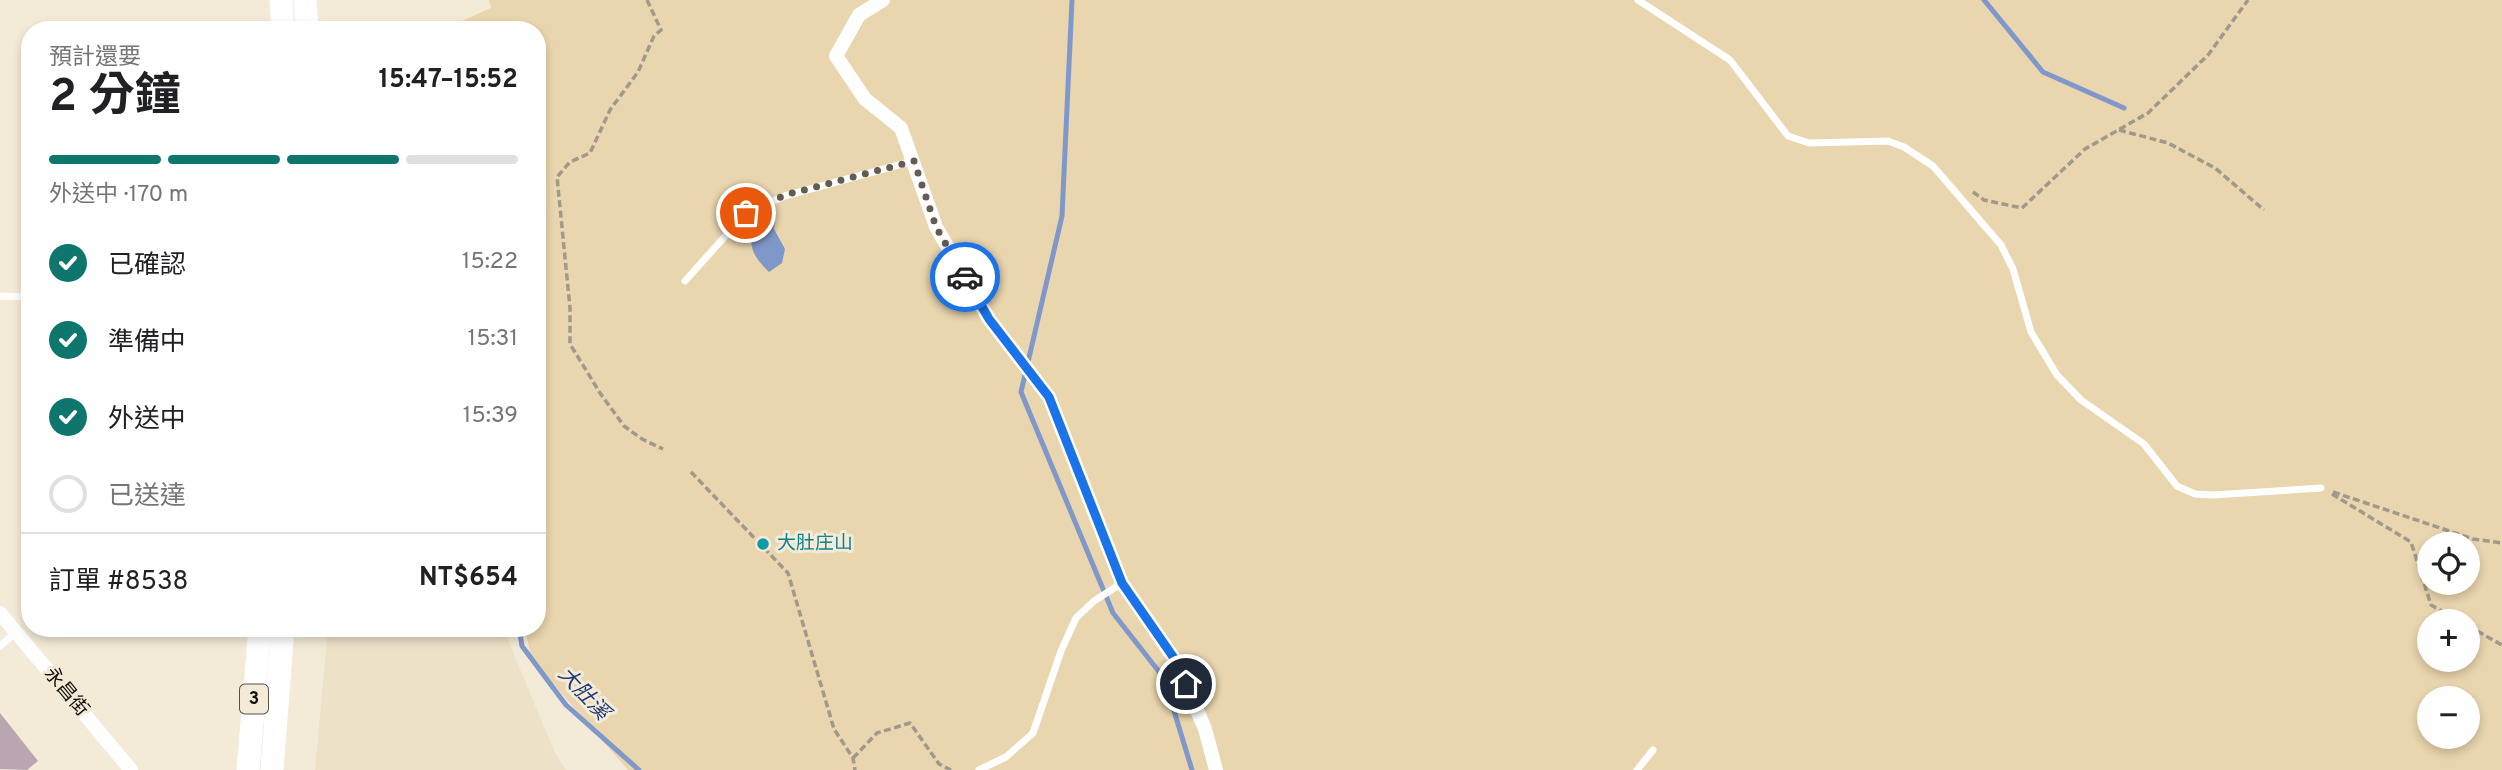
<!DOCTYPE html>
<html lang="zh-TW">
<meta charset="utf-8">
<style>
:root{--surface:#fff;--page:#f6f6f6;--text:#202124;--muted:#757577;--line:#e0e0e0;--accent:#0f766e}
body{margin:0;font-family:Overpass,"Noto Sans TC",sans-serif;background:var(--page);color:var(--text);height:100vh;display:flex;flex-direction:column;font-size:26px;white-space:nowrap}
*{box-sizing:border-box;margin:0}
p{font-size:23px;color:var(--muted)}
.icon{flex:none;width:38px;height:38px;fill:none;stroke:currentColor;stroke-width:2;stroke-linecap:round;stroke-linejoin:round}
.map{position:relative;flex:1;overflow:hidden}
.panel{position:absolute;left:21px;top:21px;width:525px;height:616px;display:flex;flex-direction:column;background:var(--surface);border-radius:28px;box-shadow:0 4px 10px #0003}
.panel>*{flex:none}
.fabs{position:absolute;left:2417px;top:532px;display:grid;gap:14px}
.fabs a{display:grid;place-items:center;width:63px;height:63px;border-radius:50%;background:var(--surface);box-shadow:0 4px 10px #0003;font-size:35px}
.pin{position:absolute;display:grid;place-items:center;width:60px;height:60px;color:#fff;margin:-30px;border:4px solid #fff;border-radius:50%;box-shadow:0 2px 7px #0007}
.courier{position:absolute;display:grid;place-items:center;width:70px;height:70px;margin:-35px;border:5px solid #1a73e8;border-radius:50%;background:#fff;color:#222;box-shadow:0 2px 9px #0007}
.summary em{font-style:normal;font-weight:700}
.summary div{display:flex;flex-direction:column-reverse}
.summary{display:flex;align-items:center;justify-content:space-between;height:119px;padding:0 28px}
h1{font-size:46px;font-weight:700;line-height:52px}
.bar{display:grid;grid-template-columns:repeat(4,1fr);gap:10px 7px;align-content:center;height:84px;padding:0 28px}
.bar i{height:9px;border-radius:5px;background:var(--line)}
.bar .active{background:var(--accent)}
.bar p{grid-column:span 4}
.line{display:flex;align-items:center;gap:18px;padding:0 28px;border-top:2px solid var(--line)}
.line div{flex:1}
ol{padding:0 28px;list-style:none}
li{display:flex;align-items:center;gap:21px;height:77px}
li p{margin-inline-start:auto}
li .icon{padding:7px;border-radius:50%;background:var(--accent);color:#fff;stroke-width:4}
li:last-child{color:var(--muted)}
li i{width:38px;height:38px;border:4px solid var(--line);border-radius:50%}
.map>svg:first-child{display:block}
.built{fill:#ede1c7}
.green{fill:#e9d5ae;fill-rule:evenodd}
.water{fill:#8098c9}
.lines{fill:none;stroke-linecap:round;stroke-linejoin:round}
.stream{stroke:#8098c9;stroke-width:5}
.building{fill:#b9a6b1}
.path{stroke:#a1998c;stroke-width:3.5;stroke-dasharray:7 3.5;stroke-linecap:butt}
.service{stroke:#fff;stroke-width:7}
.minor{stroke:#fff;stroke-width:14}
.primary{stroke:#fff;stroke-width:23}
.done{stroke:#625c52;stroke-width:7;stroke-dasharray:0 12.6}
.route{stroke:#1a73e8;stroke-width:9}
.culture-dot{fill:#0f9aa8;stroke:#f4ead8;stroke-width:2.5}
.labels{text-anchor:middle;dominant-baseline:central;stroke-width:6;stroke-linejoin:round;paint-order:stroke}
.shield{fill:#f4ead8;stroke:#565148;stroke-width:2}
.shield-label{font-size:18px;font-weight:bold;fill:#13100a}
.culture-label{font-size:19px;fill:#0d838f;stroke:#f4ead8;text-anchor:start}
.street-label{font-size:19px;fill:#13100a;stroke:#f4ead8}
.water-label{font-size:21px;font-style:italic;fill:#223b77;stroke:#f4ead8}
</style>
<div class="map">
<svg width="2502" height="770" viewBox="0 0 2502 770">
<rect width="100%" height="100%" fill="#f4ead8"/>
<path class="built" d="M328,628H503L555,753L566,770H315Z"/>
<path class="green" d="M489,0H2502V770H628L531,658L525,628H537V30H442L491,8ZM2429,544H2468V583H2429ZM2429,621H2468V660H2429ZM2429,698H2468V737H2429Z"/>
<path class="water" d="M776,211L774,229L785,249L782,263L769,272C747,251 747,239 761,213Z"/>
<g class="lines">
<g class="stream">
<path d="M1072,0L1062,216L1021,392L1113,613L1164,678L1192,770"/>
<path d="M1984,0L2043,72L2124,108"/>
<path d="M519,628L522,646L566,705L639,770"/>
</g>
</g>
<path class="building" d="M0,713L38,761L27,770L0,769Z"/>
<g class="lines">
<g class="path">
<path d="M647,0L661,30L654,36L638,72L610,110L590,153L570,162L557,177L570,308V344L600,393L624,426L642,439L663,449"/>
<path d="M2119,130L2168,143L2215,168L2264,210"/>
<path d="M1973,192L1984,200L2022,208L2085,149L2148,113L2208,55L2248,0"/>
<path d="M691,472L788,573L834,729L853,758L855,770"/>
<path d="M2333,492L2473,539L2502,543"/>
<path d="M2332,494L2411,542L2431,605L2460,621"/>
<path d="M2468,626L2502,645"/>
<path d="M853,758L877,733L910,723L939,764L951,770"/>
</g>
<g class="service">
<path d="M1638,0L1730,60L1788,136L1809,143L1888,141L1904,147L1933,166L2001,245L2013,269L2031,332L2057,375L2081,400L2144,444L2177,486L2195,494L2213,495L2321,488"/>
<path d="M685,281L746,213L785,196L913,161"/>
<path d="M0,296L30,297"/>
<path d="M0,646L16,632"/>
<path d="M979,770L1006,757L1033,733L1061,651L1076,618L1094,601L1122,583"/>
<path d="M1637,770L1653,750"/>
</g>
<g class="minor">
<path d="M883,0L859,15L836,56L865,99L901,128L936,227L989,319L1049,397L1122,583L1176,661L1205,729L1216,770"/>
<path d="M0,613L131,770"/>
</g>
<g class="primary">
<path d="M281,0L283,30"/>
<path d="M305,0L307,30"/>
<path d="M248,770L260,628"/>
<path d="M272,770L283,628"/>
</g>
</g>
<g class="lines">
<path class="done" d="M746,213L785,195L914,161L936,227L965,277"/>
<path class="route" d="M965,277L989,319L1049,397L1122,583L1176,661L1186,684"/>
</g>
<circle class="culture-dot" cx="763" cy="544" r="7"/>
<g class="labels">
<rect class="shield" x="240" y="684.5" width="28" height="29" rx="5"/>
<g class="shield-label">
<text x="254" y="699">3</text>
</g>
<g class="culture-label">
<text x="777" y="544">大肚庄山</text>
</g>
<g class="street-label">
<text transform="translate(66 692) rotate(50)">永昌街</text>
</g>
<g class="water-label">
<text transform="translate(583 694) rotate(47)">大肚溪</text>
</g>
</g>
</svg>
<div class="fabs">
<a><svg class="icon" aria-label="locate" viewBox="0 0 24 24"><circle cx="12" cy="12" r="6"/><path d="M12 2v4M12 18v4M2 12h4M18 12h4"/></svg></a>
<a>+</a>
<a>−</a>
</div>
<div class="pin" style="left:746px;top:213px;background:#ea580c"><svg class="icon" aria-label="bag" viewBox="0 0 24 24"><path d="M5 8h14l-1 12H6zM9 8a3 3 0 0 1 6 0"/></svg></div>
<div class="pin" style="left:1186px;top:684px;background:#1f2937"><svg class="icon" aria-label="home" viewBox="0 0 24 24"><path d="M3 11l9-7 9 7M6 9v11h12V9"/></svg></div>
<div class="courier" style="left:965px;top:277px"><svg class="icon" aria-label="car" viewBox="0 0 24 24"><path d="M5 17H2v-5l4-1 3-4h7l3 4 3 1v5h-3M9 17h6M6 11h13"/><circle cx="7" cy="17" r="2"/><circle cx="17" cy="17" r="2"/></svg></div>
<section class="panel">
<div class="summary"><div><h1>2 分鐘</h1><p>預計還要</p></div><em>15:47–15:52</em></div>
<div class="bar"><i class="active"></i><i class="active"></i><i class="active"></i><i></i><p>外送中 · 170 m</p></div>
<ol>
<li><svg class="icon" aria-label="check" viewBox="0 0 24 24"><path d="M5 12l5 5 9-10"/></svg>已確認<p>15:22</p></li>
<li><svg class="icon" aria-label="check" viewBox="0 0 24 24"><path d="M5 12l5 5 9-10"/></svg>準備中<p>15:31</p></li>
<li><svg class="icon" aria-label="check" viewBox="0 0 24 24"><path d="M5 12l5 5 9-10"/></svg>外送中<p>15:39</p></li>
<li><i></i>已送達</li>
</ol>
<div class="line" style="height:91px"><div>訂單 #8538</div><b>NT$654</b></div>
</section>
</div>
